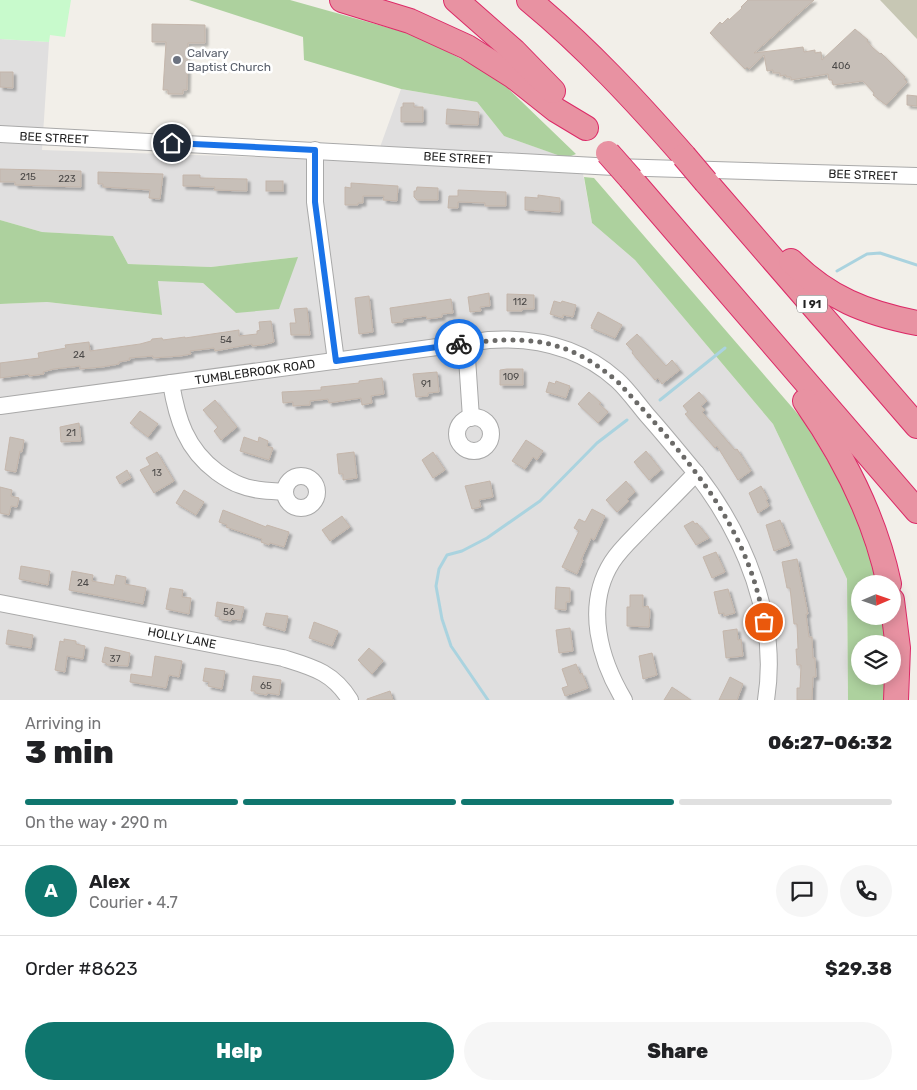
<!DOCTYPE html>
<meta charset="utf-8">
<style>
:root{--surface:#fff;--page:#f6f6f6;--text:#202124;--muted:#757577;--line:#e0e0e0;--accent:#0f766e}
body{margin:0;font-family:Rubik,sans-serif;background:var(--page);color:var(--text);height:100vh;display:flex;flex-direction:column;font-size:19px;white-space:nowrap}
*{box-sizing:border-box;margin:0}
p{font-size:16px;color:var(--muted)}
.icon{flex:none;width:28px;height:28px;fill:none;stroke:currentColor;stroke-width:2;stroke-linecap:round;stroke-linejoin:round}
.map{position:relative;height:700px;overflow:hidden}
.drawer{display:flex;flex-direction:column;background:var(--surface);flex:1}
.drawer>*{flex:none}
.needle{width:32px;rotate:88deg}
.controls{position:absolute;left:851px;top:575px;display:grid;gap:10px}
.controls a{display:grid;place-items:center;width:50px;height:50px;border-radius:50%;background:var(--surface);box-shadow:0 2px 12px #0003;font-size:25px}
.pin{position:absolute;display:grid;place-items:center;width:42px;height:42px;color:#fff;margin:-21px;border:2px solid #fff;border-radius:50%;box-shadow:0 1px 5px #0007}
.courier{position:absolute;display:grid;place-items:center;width:50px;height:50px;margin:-25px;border:4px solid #1a73e8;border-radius:50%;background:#fff;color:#222;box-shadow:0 1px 6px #0007}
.overview em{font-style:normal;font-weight:800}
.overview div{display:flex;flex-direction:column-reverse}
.overview{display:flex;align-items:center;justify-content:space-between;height:85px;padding:0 25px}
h1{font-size:32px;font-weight:800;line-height:38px}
.bar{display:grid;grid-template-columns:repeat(4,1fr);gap:8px 5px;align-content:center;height:60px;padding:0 25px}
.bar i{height:6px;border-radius:4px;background:var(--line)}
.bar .current{background:var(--accent)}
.bar p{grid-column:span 4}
.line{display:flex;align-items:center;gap:12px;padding:0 25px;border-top:1px solid var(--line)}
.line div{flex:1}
.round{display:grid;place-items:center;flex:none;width:52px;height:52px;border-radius:26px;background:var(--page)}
.primary-button{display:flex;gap:10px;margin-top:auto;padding:10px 25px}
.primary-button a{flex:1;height:58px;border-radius:30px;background:var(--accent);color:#fff;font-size:20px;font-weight:800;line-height:58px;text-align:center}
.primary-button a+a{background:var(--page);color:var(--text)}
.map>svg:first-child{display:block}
.residential{fill:#e0dfdf}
.construction{fill:#c7c7b4}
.forest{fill:#add19e}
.park{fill:#c8facc}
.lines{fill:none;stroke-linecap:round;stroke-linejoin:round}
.stream{stroke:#aad3df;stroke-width:3}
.building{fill:#c7bfb8;stroke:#c4b6ab;filter:url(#shadow)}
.minor-casing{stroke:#a9a9a9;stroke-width:18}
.highway-casing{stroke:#dc2a67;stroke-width:26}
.minor{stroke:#fff;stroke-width:16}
.highway{stroke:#e892a2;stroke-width:24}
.highway-bridge-casing{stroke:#dc2a67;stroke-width:26;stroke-linecap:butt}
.highway-bridge{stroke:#e892a2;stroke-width:24}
.done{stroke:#6b6a68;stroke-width:5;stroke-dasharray:0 9}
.route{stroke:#1a73e8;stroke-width:6}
.worship-dot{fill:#6b7280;stroke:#fff;stroke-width:2}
.labels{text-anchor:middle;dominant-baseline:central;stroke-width:5;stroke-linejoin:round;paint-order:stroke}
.number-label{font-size:10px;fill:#4b4948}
.shield{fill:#fff;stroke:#646464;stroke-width:1}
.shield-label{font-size:11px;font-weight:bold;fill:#222}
.worship-label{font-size:12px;fill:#5b616d;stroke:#fff;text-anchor:start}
.street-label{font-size:12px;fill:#222;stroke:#fff}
</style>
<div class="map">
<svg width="917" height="700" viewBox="0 0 917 700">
<defs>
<filter id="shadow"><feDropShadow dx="3" dy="3" stdDeviation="1" flood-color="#0004"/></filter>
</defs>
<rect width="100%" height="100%" fill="#f2efe9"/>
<path class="residential" d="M0,39L49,42L42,150L375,161L401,89L477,102L504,136L581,163L592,223L635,260L773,424L847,579L848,700H0V304L47,302L161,315L158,280L203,283L236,313L297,257L211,267L128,264L113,236L42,232L0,220Z"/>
<path class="construction" d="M880,0H917V39Z"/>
<g class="forest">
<path d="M189,0H290L418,36L497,78L576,154L566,158L504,136L477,102L401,89L304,60L303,37Z"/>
<path d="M584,177L594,178L803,420L858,511L879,584H860V616H884L887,644H860V676H889L885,700H848L847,579L773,424L635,260L592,223Z"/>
<path d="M0,220L42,232L113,236L128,264L211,267L298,257L279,309L236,313L203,283L158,281L162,315L47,302L0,304Z"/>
</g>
<path class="park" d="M0,0H71L65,37L50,35L49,42L0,39Z"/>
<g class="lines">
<g class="stream">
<path d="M837,271L867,254L880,253L917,265"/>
<path d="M660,400L725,348"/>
<path d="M488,700L451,646L442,619L436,586L439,569L447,555L462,551L487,538L540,501L597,443L627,420"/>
</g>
</g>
<g class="building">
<path d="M748,0H814L754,53L803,47L804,52L815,50V53L821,52L822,60L855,29L868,40L867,41L872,47L880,54L881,53L905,77L904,79L907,82L886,105L873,95L874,93L863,81L833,85L832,80H829L828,74L791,80V77H786V75L780,76V73H773V70L767,71L764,55L749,69L747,67L745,69L710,33L720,22L722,24L728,18L729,20L742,8L741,7Z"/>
<path d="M152,24L205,25V43H188L187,90H183V94H168V90H163L166,42H152Z"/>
<path d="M0,72H13V88L0,87Z"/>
<path d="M907,95L917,96V106L907,105Z"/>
<path d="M403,103H414V107H423V122H401V107H403Z"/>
<path d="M447,109L479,112L478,125L446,124Z"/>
<path d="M0,169L81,171V187L15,185V182H0Z"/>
<path d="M98,172L163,174L160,199L149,198L150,190L103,187V184H98Z"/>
<path d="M183,175H200V178L247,179V191L214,190L215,187L183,186Z"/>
<rect x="266" y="181" width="17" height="10"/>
<path d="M351,183L398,186L397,201L383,200L384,196H363V203H358V205H345V187L351,188Z"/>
<path d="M417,187L438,188V200H417L414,197V191H416Z"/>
<path d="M458,190L506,192V206H485V203L458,202V208H448L449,196H458Z"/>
<path d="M538,195L560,198V212L525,210V197L538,198Z"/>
<path d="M489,293L490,306L480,307L481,311L470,312L468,297Z"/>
<path d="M507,294L534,295V309H522V311H507Z"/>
<path d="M369,296L373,332L359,334L355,298Z"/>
<path d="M451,299L453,313L442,314V317L427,319L426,316L403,319V322L392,323L390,308Z"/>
<path d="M554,301L561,303L562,301L576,305L573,317L563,315V318L550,314Z"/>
<path d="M307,308L310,335H291L290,323H296L294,309Z"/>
<path d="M598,312L622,325L615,338L591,328L592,326H591Z"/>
<path d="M271,321L274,342L263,345L252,346V344L215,351L214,348L190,351L191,354L180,356L153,358V356L129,358L130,360L119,362V364L102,367L80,369V366L54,369L43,372L44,374L29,376V374L0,378V363L39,358L38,353L66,348L65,345L89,342L90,351L140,344L151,341L152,339L162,338L163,340L185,337V338L239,330V336L257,334V331L260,330L259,322Z"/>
<path d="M637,334L666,366L672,360L680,370L662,384L658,378L655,380L632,353L633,351L626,344Z"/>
<path d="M507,369H523V385H500V370Z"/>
<path d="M437,372L439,392L428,393V396L416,397L413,374Z"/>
<path d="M382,378L384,394L371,396L372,403L362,405L361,398L329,403L328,399L310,401V405L293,406V402L283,403L282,392L321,390V387L359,383V381Z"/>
<path d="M556,381L570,386L566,398L546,392L549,382L555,384Z"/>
<path d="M589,392L601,403L599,404L608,412L598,423L578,404Z"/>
<path d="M699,392L707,401L701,406L705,410L702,412L735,450L737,449L751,471L738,480L717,446L715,448L685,414L688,412L683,406Z"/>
<path d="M215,400L237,427L221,440L214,431L218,427L203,410Z"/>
<path d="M140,411L158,424L148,437L130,423Z"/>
<path d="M79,423L81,441L61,442L60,427Z"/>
<path d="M10,437L24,440L22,452L20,451L16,472L5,470Z"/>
<path d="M244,437L258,442L259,437L268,441L267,446L273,448L269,460L240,451Z"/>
<path d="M526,440L543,451L537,460L533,457L525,469L512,461Z"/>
<path d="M646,451L661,470L649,480L634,462Z"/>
<path d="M157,452L174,481L154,493L140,470L150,465L146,458Z"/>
<path d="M354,452L357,478L343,480V474H339L337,454Z"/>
<path d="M433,452L445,470L433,478L422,460Z"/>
<path d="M127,470L131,478L120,484L116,477Z"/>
<path d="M490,481L493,497L479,500L481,507L472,509L465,486Z"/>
<path d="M626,481L635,492L627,499L629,501L617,512L606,500Z"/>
<path d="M761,486L768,499L766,500L769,506L758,513L749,493Z"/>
<path d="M0,487L12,490L11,496L19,498L17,507L11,506L9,515L0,513Z"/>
<path d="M184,490L204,502L196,515L176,503Z"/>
<path d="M592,509L605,516L594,540L591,538L581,560H583L577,574L562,567L579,531L574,528L579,519L585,522Z"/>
<path d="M223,510L266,527L267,525L289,532L284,547L270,543L269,545L261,542L262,539L226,527L227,525L219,522Z"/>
<path d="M342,516L350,527L330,541L322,530Z"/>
<path d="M780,520L790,545L774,551L766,525Z"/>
<path d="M693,521L695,524L697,523L709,538L696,545L684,526Z"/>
<path d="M716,552L725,572L712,578L703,557Z"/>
<path d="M797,559L808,614H806L809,637H812L813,658H815L816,677H813L812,700H797V688H800L801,665H797L796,649H798L797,624H794L790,588H787L782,562Z"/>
<path d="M21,566L50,571L48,585L19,579Z"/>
<path d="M72,571L93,575L92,581L114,585L116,575L126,577L125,584L146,588L143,604L69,590Z"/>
<path d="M556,587L570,588V602H566V610L555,609Z"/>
<path d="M170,588L183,590L182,597L191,598L189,614L166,609Z"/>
<path d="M728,589L735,613L724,616V613L719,614L714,592Z"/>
<path d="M630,595H643V607L648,606L650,611L649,627L627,626V607H630Z"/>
<path d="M217,602L244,607L241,620L232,619L231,621L219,619L220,617L215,616Z"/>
<path d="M266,613L288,616L285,631L263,625Z"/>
<path d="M314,622L338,631L332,646L309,638Z"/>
<path d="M570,628L573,651L559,653L556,630Z"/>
<path d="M737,629L738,640L741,639L743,656L726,658L723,631Z"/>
<path d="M8,630L33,635L31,648L6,644Z"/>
<path d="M64,639L76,641V644L85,646L83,659L67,656L65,672L55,670L60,641L64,642Z"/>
<path d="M105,647L130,653L128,666L107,665L106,663L102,662Z"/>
<path d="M369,648L383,661L372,674L358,660Z"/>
<path d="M652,653L657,675L643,679L639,656Z"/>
<path d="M155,656L182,661L179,677L169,675L166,688L130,682L131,674L152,677Z"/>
<path d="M576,664L580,674L582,673L588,688L565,696L562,688L568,686L562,669Z"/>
<path d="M205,668L225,671L222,689L208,686L209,682L203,681Z"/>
<path d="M253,676L281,680L279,695L267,693V695L255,693V691H251Z"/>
<path d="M730,677L743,684L737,700H719Z"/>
<path d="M672,687L691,700H664Z"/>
<path d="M390,691L393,700H367V699Z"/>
</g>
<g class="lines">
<defs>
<g id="minor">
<path d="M0,134L614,167L917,176"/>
<path d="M315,150V202L336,361"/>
<path d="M466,343L471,418"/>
<path d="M171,383C177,419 186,449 217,472C224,477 231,482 240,485C254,491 270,491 285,492"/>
<path d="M0,406L489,340C537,337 581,348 617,380C628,390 637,403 647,415C664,434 680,454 696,473"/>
<circle cx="474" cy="434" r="17"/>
<circle cx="301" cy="492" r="16"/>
<path d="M0,603L283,658C312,667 333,672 350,700"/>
<path d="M624,700C600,660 584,606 612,562C621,548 634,537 645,525C662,508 679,491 696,473C745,536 779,619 766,700"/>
</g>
<g id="highway">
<path d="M342,0L410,21L467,47L513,76L556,110L586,128"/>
<path d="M456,0L514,51L553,91"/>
<path d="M529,0C586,47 636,101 684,156"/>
<path d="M631,179L917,511"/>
<path d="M706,182L917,426"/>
<path d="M791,261C828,298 866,313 917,323"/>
<path d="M805,401C844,457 875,517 889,584"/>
<path d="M892,600L898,648L896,700"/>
</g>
</defs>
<use href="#minor" class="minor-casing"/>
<use href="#highway" class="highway-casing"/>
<use href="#minor" class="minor"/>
<use href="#highway" class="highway"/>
<defs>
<g id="highway-bridge">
<path d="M608,153L631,179"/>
<path d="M684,156L706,182"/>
</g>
</defs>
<use href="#highway-bridge" class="highway-bridge-casing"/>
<use href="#highway-bridge" class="highway-bridge"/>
</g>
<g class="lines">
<path class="done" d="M459,344C525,336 565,336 618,382C683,453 748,523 764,622"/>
<path class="route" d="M172,143L315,150V202L336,361L459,344"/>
</g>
<circle class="worship-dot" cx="177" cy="60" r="5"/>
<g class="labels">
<g class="number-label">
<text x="841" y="66">406</text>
<text x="28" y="177">215</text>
<text x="67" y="179">223</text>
<text x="520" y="302">112</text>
<text x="226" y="340">54</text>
<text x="79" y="355">24</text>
<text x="511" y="377">109</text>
<text x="426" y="384">91</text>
<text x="71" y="433">21</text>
<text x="157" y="473">13</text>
<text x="83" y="583">24</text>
<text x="229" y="612">56</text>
<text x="115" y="659">37</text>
<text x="266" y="686">65</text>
</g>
<rect class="shield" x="797" y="295.5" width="30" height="17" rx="4"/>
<g class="shield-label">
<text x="812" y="304">I 91</text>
</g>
<g class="worship-label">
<text x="187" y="53">Calvary<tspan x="187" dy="14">Baptist Church</tspan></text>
</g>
<g class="street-label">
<text transform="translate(54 138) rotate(3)">BEE STREET</text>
<text transform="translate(458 158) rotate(3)">BEE STREET</text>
<text transform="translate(863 175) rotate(2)">BEE STREET</text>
<text transform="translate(255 372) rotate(-8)">TUMBLEBROOK ROAD</text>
<text transform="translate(182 638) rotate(11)">HOLLY LANE</text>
</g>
</g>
</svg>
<div class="controls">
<a><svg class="needle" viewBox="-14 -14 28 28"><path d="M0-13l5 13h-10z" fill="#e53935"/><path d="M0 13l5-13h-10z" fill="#757577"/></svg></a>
<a><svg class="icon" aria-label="layers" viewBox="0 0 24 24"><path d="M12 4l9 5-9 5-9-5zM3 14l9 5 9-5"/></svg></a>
</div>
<div class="pin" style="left:764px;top:622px;background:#ea580c"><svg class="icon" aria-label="bag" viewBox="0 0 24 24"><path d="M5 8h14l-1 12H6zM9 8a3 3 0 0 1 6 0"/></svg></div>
<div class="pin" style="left:172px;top:143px;background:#1f2937"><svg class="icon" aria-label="home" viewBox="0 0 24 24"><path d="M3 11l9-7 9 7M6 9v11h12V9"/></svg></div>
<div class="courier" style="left:459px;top:344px"><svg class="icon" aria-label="bike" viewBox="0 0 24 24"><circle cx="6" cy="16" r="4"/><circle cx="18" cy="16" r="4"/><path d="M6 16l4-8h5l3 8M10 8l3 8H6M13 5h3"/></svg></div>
</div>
<section class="drawer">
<div class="overview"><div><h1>3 min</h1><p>Arriving in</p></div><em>06:27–06:32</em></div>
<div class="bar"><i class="current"></i><i class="current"></i><i class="current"></i><i></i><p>On the way · 290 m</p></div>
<div class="line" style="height:90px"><b class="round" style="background:var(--accent);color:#fff">A</b><div><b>Alex</b><p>Courier · 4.7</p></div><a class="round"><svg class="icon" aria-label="chat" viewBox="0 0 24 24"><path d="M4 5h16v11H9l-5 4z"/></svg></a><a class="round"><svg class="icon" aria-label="phone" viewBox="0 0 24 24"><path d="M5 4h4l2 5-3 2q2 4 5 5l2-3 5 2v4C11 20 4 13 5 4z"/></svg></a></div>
<div class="line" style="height:65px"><div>Order #8623</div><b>$29.38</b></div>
<div class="primary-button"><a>Help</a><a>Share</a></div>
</section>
